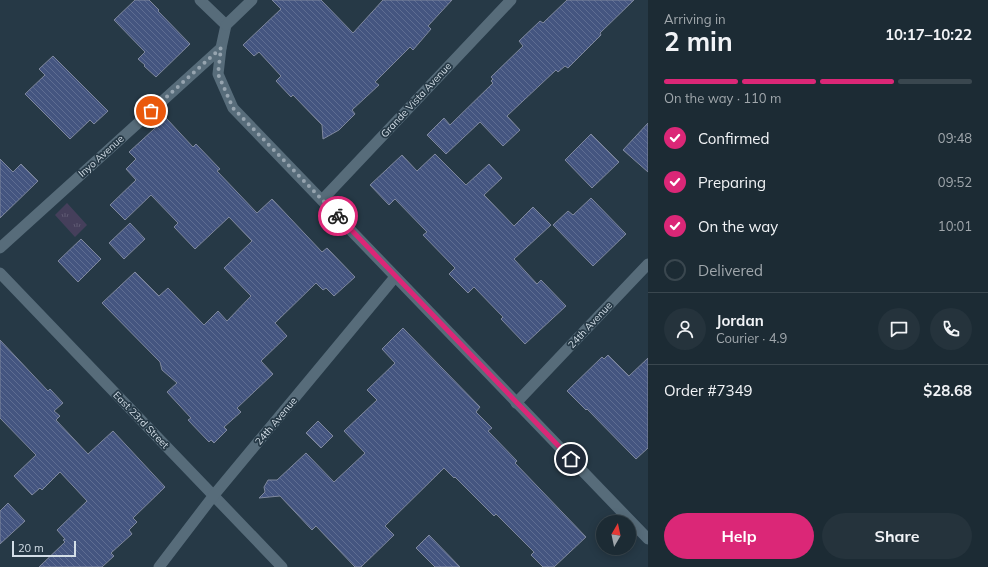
<!DOCTYPE html>
<meta charset="utf-8">
<style>
:root{--surface:#1c2b34;--page:#25333c;--text:#f1f3f6;--muted:#a0a7ac;--line:#3a474f;--accent:#db2777}
body{margin:0;font-family:Mulish,sans-serif;background:var(--page);color:var(--text);height:100vh;display:flex;flex-direction:column;font-size:15px;white-space:nowrap}
*{box-sizing:border-box;margin:0}
p{font-size:13px;color:var(--muted)}
.icon{flex:none;width:22px;height:22px;fill:none;stroke:currentColor;stroke-width:2;stroke-linecap:round;stroke-linejoin:round}
.map{position:relative;flex:1;overflow:hidden}
.side{display:flex;flex-direction:column;background:var(--surface);width:340px}
.side>*{flex:none}
.needle{width:26px;rotate:9deg}
.tools{position:absolute;left:596px;top:515px;display:grid;gap:8px}
.tools a{display:grid;place-items:center;width:40px;height:40px;border-radius:50%;background:var(--surface);box-shadow:0 2px 10px #0003,0 0 0 1px var(--line);font-size:20px}
.scale{position:absolute;left:12px;bottom:10px;width:64px;box-sizing:border-box;padding-left:4px;border:2px solid #d3dee7;border-top:0;font-size:11px;line-height:14px;white-space:nowrap;color:#d3dee7;-webkit-text-stroke:3px #263946;paint-order:stroke}
.pin{position:absolute;display:grid;place-items:center;width:34px;height:34px;color:#fff;margin:-17px;border:2px solid #fff;border-radius:50%;box-shadow:0 1px 4px #0007}
.courier{position:absolute;display:grid;place-items:center;width:40px;height:40px;margin:-20px;border:3px solid #db2777;border-radius:50%;background:#fff;color:#222;box-shadow:0 1px 5px #0007}
.overview em{font-style:normal;font-weight:700}
.overview div{display:flex;flex-direction:column-reverse}
.overview{display:flex;align-items:center;justify-content:space-between;height:68px;padding:0 16px}
h1{font-size:26px;font-weight:700;line-height:30px}
.bar{display:grid;grid-template-columns:repeat(4,1fr);gap:6px 4px;align-content:center;height:48px;padding:0 16px}
.bar i{height:5px;border-radius:3px;background:var(--line)}
.bar .current{background:var(--accent)}
.bar p{grid-column:span 4}
.line{display:flex;align-items:center;gap:10px;padding:0 16px;border-top:1px solid var(--line)}
.line div{flex:1}
.round{display:grid;place-items:center;flex:none;width:42px;height:42px;border-radius:21px;background:var(--page)}
ol{padding:0 16px;list-style:none}
li{display:flex;align-items:center;gap:12px;height:44px}
li p{margin-inline-start:auto}
li .icon{padding:4px;border-radius:50%;background:var(--accent);color:#fff;stroke-width:4}
li:last-child{color:var(--muted)}
li i{width:22px;height:22px;border:2px solid var(--line);border-radius:50%}
.primary-button{display:flex;gap:8px;margin-top:auto;padding:8px 16px}
.primary-button a{flex:1;height:46px;border-radius:24px;background:var(--accent);color:#fff;font-size:16px;font-weight:700;line-height:46px;text-align:center}
.primary-button a+a{background:var(--page);color:var(--text)}
main{display:flex;flex:1;min-height:0}
.map>svg:first-child{display:block}
.grass{fill:url(#grass-tufts)}
.building{fill:url(#building-back-hatch);stroke:#7f889d}
.lines{fill:none;stroke-linecap:round;stroke-linejoin:round}
.minor{stroke:#576c7a;stroke-width:11}
.done{stroke:#96a4af;stroke-width:4;stroke-dasharray:0 7.2}
.route{stroke:#db2777;stroke-width:5}
.labels{text-anchor:middle;dominant-baseline:central;stroke-width:3.5;stroke-linejoin:round;paint-order:stroke}
.street-label{font-size:10px;fill:#d3dee7;stroke:#263946}
</style>
<main>
<div class="map">
<svg width="648" height="567" viewBox="0 0 648 567">
<defs>
<pattern id="grass-tufts" width="24" height="20" patternUnits="userSpaceOnUse"><rect width="24" height="20" fill="#453f5b"/><path d="M3 7l-1-3M5 7V3M7 7l1-3M15 17l-1-3M17 17v-4M19 17l1-3" fill="none" stroke="#5f5a73"/></pattern>
<pattern id="building-back-hatch" width="6" height="6" patternUnits="userSpaceOnUse"><rect width="6" height="6" fill="#445580"/><path d="M-1 5l2 2M0 0l6 6M5-1l2 2" fill="none" stroke="#5e6d92"/></pattern>
</defs>
<rect width="100%" height="100%" fill="#263946"/>
<path class="grass" d="M67,203L87,225L75,237L55,215Z"/>
<g class="building">
<path d="M135,0H149L159,10L158,11L190,44L156,77L144,66L145,65L138,59L145,52L114,20Z"/>
<path d="M272,0H321L353,33L383,0H452L428,26L431,29L413,50L410,47L375,82L379,85L352,110L355,114L339,130L323,139L322,125L293,95L291,97L276,81L281,76L259,52L254,56L243,45L281,9Z"/>
<path d="M567,0H634L600,33L601,35L568,68L565,66L558,72L556,70L507,116L520,130L503,146L480,122L446,154L427,135L444,118L450,125L493,83L491,81L493,79L491,77L523,46L519,41L540,21L543,23Z"/>
<path d="M53,56L108,111L94,124L90,120L70,139L25,94L45,75L39,69Z"/>
<path d="M166,118L193,147L196,144L220,169L217,171L257,213L272,199L322,252L327,248L355,277L334,296L326,288L323,290L316,283L275,323L287,336L261,361L273,374L237,408L241,412L224,427L227,430L214,443L211,440L209,442L188,420L191,418L167,392L177,383L162,370L160,362L102,303L135,272L159,296L168,288L204,325L218,311L227,321L251,296L224,268L252,241L229,217L195,249L174,227L178,223L151,195L125,220L110,205L136,180L126,169L136,159L129,152Z"/>
<path d="M648,123V172L623,150Z"/>
<path d="M591,134L619,162L592,188L565,160Z"/>
<path d="M435,154L466,185L489,164L502,178L484,195L514,226L533,207L551,225L514,259L537,284L541,280L566,306L525,344L501,319L503,317L474,287L468,293L449,274L455,268L423,235L427,232L395,199L389,205L370,185L402,155L417,171Z"/>
<path d="M0,159L13,172L21,164L38,181L0,218Z"/>
<path d="M591,198L626,234L593,266L553,225L568,211L573,215Z"/>
<path d="M130,223L145,239L124,259L109,243Z"/>
<path d="M81,239L101,259L78,282L58,261Z"/>
<path d="M403,328L480,407L476,412L492,428L488,431L517,461L515,463L586,537L554,567H543L531,555L534,552L496,514L494,516L455,477L454,478L444,468L385,526L394,535L361,567H355L316,526L312,530L311,529L280,496L259,498L265,492L264,487L268,480H277L306,453L334,482L365,453L344,431L377,400L367,390L395,363L382,349Z"/>
<path d="M0,340L48,391L50,389L63,403L54,411L60,416L56,420L88,454L113,431L165,487L133,518L137,522L129,530L132,534L111,553L114,556L102,567H39L65,542L63,540L65,539L57,530L87,501L60,472L42,490L40,488L32,495L14,476L36,455L0,418Z"/>
<path d="M608,355L629,376L648,358V448L636,459L587,409L586,410L567,391L602,357L604,359Z"/>
<path d="M318,421L333,436L321,448L306,433Z"/>
<path d="M8,503L25,521L0,544V511Z"/>
<path d="M429,535L460,567H435L416,548Z"/>
</g>
<g class="lines">
<g class="minor">
<path d="M200,0L226,25L221,48L218,74L233,108L648,539"/>
<path d="M226,25L252,0"/>
<path d="M322,200L511,0"/>
<path d="M0,248L221,48"/>
<path d="M0,273L282,567"/>
<path d="M516,403L648,264"/>
<path d="M159,567L214,495L395,277"/>
</g>
</g>
<g class="lines">
<path class="done" d="M151,111L221,48L218,74L233,108L338,216"/>
<path class="route" d="M338,216L571,459"/>
</g>
<g class="labels">
<g class="street-label">
<text transform="translate(416 100) rotate(-47)">Grande Vista Avenue</text>
<text transform="translate(101 156) rotate(-42)">Inyo Avenue</text>
<text transform="translate(590 325) rotate(-47)">24th Avenue</text>
<text transform="translate(141 420) rotate(46)">East 23rd Street</text>
<text transform="translate(276 421) rotate(-50)">24th Avenue</text>
</g>
</g>
</svg>
<div class="tools">
<a><svg class="needle" viewBox="-14 -14 28 28"><path d="M0-13l5 13h-10z" fill="#e53935"/><path d="M0 13l5-13h-10z" fill="#a0a7ac"/></svg></a>
</div>
<div class="scale">20 m</div>
<div class="pin" style="left:151px;top:111px;background:#ea580c"><svg class="icon" aria-label="bag" viewBox="0 0 24 24"><path d="M5 8h14l-1 12H6zM9 8a3 3 0 0 1 6 0"/></svg></div>
<div class="pin" style="left:571px;top:459px;background:#1f2937"><svg class="icon" aria-label="home" viewBox="0 0 24 24"><path d="M3 11l9-7 9 7M6 9v11h12V9"/></svg></div>
<div class="courier" style="left:338px;top:216px"><svg class="icon" aria-label="bike" viewBox="0 0 24 24"><circle cx="6" cy="16" r="4"/><circle cx="18" cy="16" r="4"/><path d="M6 16l4-8h5l3 8M10 8l3 8H6M13 5h3"/></svg></div>
</div>
<section class="side">
<div class="overview"><div><h1>2 min</h1><p>Arriving in</p></div><em>10:17–10:22</em></div>
<div class="bar"><i class="current"></i><i class="current"></i><i class="current"></i><i></i><p>On the way · 110 m</p></div>
<ol>
<li><svg class="icon" aria-label="check" viewBox="0 0 24 24"><path d="M5 12l5 5 9-10"/></svg>Confirmed<p>09:48</p></li>
<li><svg class="icon" aria-label="check" viewBox="0 0 24 24"><path d="M5 12l5 5 9-10"/></svg>Preparing<p>09:52</p></li>
<li><svg class="icon" aria-label="check" viewBox="0 0 24 24"><path d="M5 12l5 5 9-10"/></svg>On the way<p>10:01</p></li>
<li><i></i>Delivered</li>
</ol>
<div class="line" style="height:72px"><a class="round"><svg class="icon" aria-label="person" viewBox="0 0 24 24"><circle cx="12" cy="8" r="4"/><path d="M4 21q1-7 8-7t8 7"/></svg></a><div><b>Jordan</b><p>Courier · 4.9</p></div><a class="round"><svg class="icon" aria-label="chat" viewBox="0 0 24 24"><path d="M4 5h16v11H9l-5 4z"/></svg></a><a class="round"><svg class="icon" aria-label="phone" viewBox="0 0 24 24"><path d="M5 4h4l2 5-3 2q2 4 5 5l2-3 5 2v4C11 20 4 13 5 4z"/></svg></a></div>
<div class="line" style="height:52px"><div>Order #7349</div><b>$28.68</b></div>
<div class="primary-button"><a>Help</a><a>Share</a></div>
</section>
</main>
